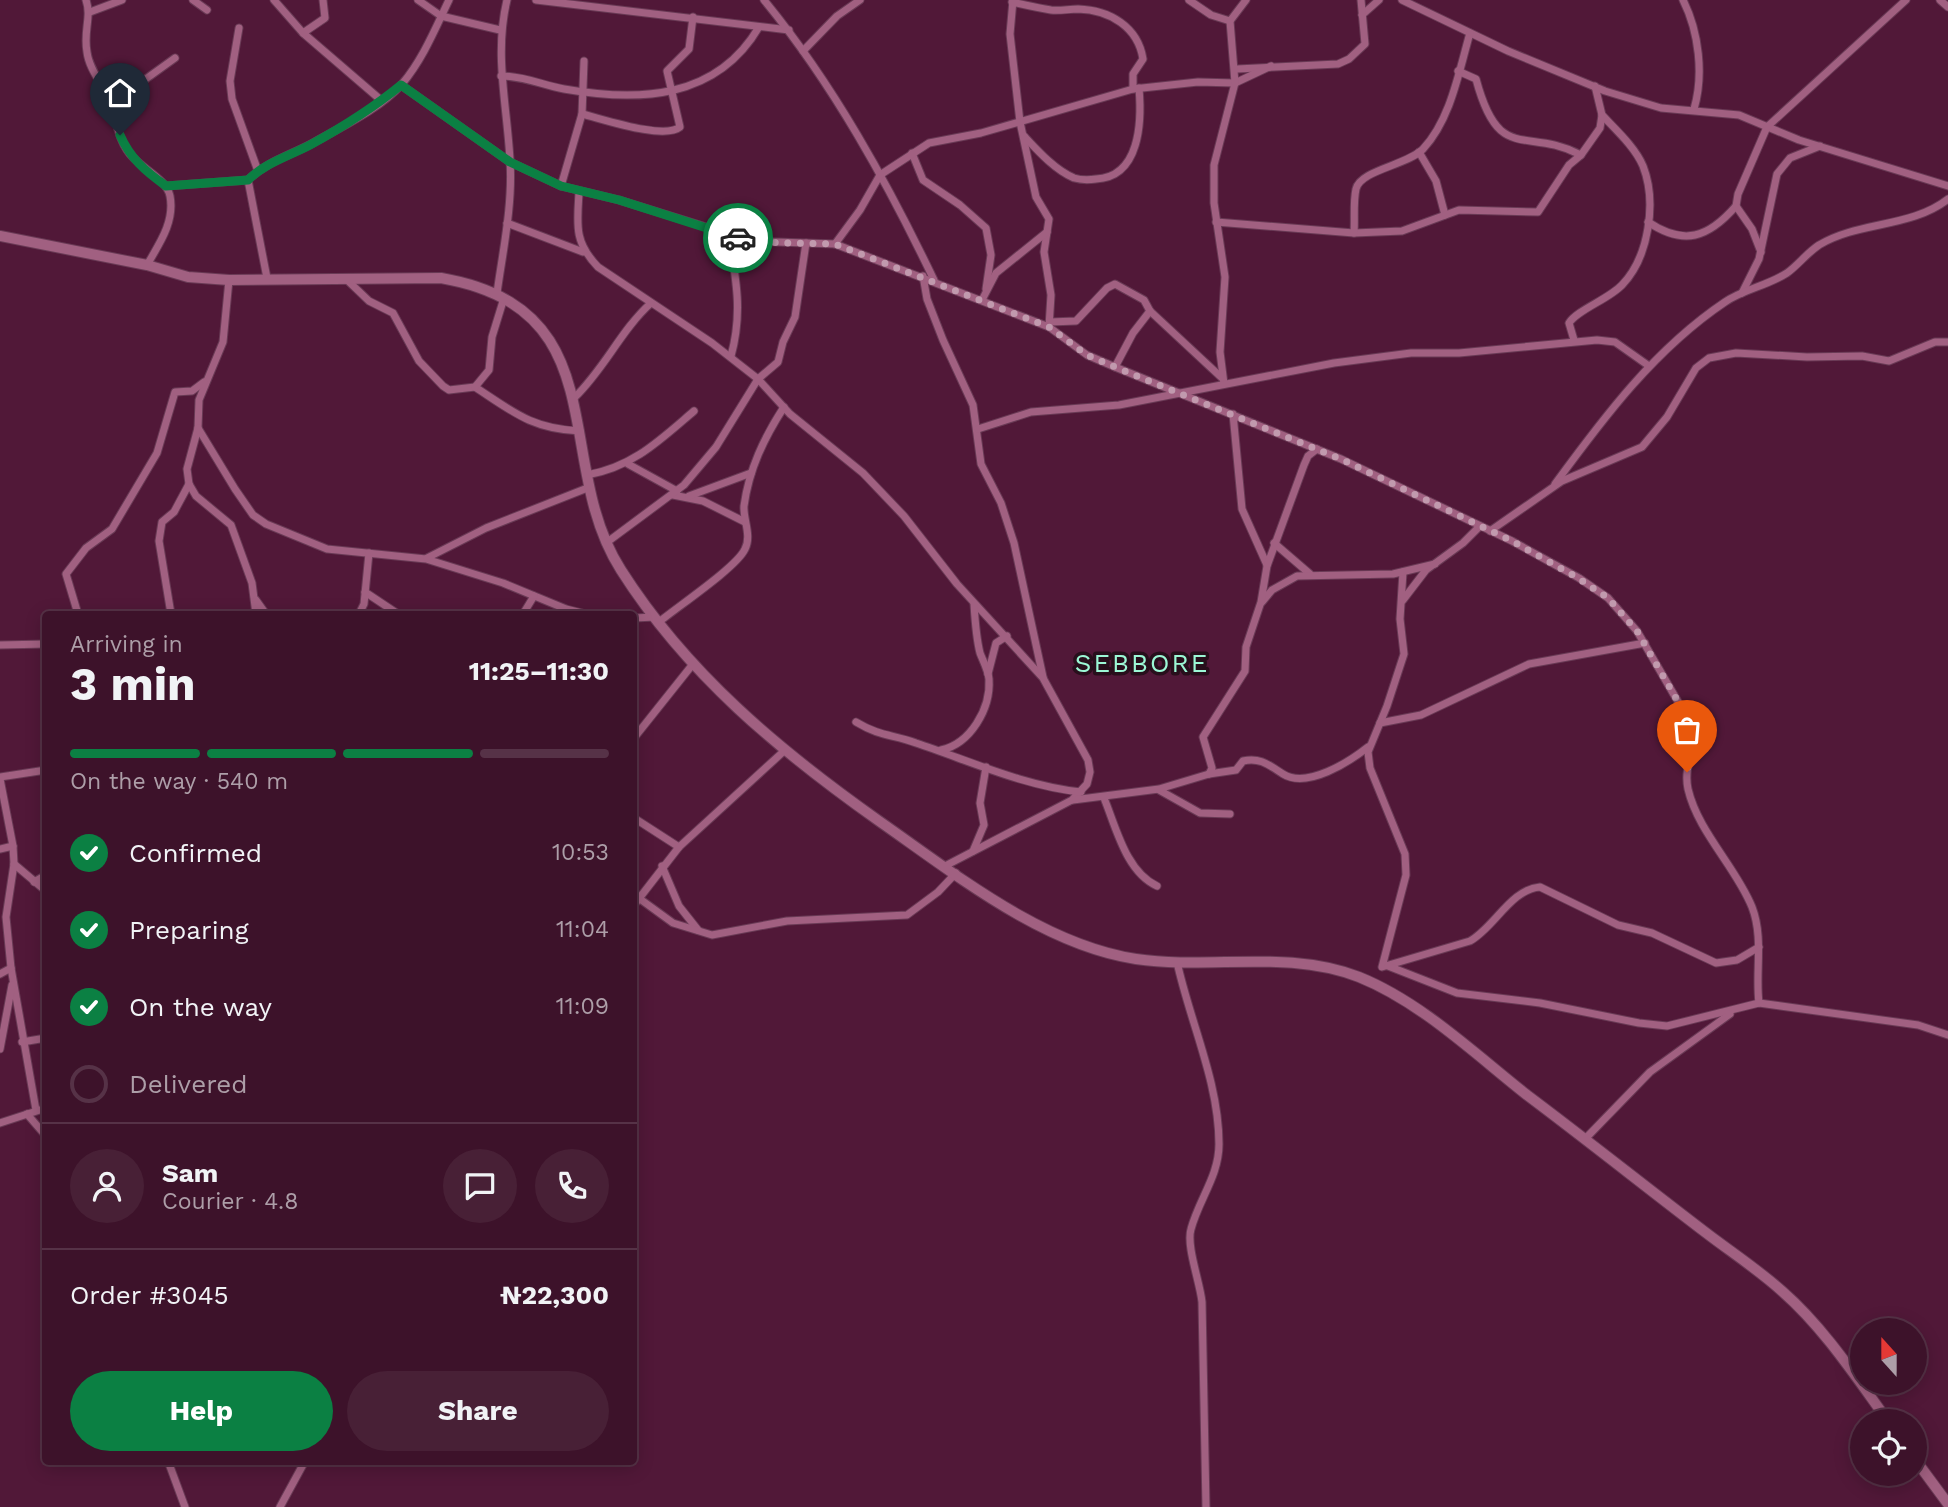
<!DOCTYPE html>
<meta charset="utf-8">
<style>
:root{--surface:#3d122a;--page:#482036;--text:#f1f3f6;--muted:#ad9ea8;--line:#563247;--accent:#0b8043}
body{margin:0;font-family:"Work Sans",sans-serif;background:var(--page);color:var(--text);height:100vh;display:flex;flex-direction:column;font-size:26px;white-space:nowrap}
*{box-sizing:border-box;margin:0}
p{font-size:23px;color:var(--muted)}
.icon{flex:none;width:38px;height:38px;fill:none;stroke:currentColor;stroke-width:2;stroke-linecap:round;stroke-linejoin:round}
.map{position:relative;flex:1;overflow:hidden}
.details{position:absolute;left:42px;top:611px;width:595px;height:854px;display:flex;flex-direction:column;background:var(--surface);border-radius:7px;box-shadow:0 4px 18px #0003,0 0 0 2px var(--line)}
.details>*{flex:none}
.needle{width:46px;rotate:339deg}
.tools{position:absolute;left:1850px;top:1318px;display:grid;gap:14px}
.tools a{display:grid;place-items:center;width:77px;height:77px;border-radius:50%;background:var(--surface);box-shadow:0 4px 18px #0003,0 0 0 2px var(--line);font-size:35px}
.pin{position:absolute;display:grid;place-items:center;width:60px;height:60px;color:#fff;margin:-72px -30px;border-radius:50% 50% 50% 0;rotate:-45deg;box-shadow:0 0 7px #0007}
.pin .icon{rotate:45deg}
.courier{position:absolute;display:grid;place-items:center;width:70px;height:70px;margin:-35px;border:5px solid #0b8043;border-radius:50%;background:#fff;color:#222;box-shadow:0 2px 9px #0007}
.summary em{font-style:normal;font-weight:700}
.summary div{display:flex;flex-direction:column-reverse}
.summary{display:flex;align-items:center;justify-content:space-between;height:119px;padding:0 28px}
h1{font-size:46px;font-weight:700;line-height:52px}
.bar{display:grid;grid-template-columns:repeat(4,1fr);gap:10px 7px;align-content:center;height:84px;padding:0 28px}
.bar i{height:9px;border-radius:5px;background:var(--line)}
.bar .on{background:var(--accent)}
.bar p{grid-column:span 4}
.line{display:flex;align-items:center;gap:18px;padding:0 28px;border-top:2px solid var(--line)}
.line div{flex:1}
.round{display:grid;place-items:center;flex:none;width:74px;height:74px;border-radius:37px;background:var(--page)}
ol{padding:0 28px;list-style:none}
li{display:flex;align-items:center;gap:21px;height:77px}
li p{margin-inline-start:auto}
li .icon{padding:7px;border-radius:50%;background:var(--accent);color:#fff;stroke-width:4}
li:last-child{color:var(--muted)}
li i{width:38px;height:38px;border:4px solid var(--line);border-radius:50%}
.action{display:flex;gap:14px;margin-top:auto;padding:14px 28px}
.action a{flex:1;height:80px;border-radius:42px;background:var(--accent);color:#fff;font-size:28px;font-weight:700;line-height:80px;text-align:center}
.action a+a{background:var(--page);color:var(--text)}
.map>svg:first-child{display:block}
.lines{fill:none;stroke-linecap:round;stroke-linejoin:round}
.street-casing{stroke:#693a55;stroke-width:9}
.secondary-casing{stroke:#693a55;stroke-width:12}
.street{stroke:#a16081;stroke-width:7}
.secondary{stroke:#a16081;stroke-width:10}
.done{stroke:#c19aae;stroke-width:7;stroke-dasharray:0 12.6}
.route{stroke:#0b8043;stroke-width:9}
.labels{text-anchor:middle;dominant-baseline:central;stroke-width:7;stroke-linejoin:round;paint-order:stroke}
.quarter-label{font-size:26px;letter-spacing:2px;fill:#9cf8d6;stroke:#280f1c}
</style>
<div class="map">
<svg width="1948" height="1507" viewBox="0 0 1948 1507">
<rect width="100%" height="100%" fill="#511838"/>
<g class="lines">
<defs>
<g id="street">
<path d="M86,0C92,17 83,31 87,52C89,70 105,87 111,105C116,120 118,137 127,150C137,167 166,177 170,196C175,222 159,244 147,265"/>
<path d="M193,0L207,10"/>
<path d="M274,0L303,33L382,101"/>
<path d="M418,0L441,16L500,30"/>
<path d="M536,0L789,30"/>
<path d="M764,0C833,84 887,182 934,280"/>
<path d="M1013,0L1010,34L1020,122L1036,197L1049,219L1044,252L1051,295L1049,327"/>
<path d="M1189,0L1211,15L1230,21"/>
<path d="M1402,0L1508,51L1605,91L1661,108L1739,115L1799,140L1948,186"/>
<path d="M1683,0C1699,32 1704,75 1694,109"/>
<path d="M1940,0L1948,7"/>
<path d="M1012,2C1025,5 1038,8 1051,10C1060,11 1069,9 1078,9C1110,10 1138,27 1143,59L1133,74V89"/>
<path d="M90,12L122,0"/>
<path d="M1362,15L1379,0"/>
<path d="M239,28L230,81L232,99L258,171"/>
<path d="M303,33L325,18L323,0"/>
<path d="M803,51L837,16L860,0"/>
<path d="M1237,69L1338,64L1349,59L1365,44L1361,0"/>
<path d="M1458,71L1476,79C1499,165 1525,126 1581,155"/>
<path d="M501,76C524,76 542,85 564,89C638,102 716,100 759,27"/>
<path d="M401,85L510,162L561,186L619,200L751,241L835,244L1049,327L1087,355L1115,367L1341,459L1512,541L1579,578L1608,598L1637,631L1695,731C1696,747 1683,766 1688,789C1698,832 1736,867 1752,907C1764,938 1755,972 1759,1003"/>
<path d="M111,104L175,58"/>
<path d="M582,114C603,119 664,140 680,127L667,71L689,49L693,17"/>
<path d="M1024,136C1038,151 1055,170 1074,178C1081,180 1089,180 1096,179C1140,177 1142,122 1139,88"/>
<path d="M1419,152L1436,181L1445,215"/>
<path d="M912,153L923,180L960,205L986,228L991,255L986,289"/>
<path d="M166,186L248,180"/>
<path d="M561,186L582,114L584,61"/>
<path d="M579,193C577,225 574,242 598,267L712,343L758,379L790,414L863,473L904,516L957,584L1043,678L1088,760L1090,772L1087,784L1072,800L945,866"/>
<path d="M1216,222L1354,233L1402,231L1459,210L1538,212L1569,165L1581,155L1600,128L1602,115L1595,86"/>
<path d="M1648,222C1684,246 1708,238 1736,206"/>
<path d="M507,223L583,252"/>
<path d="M1354,233C1355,219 1353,202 1356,189C1360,170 1408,165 1423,149C1451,119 1459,71 1470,33"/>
<path d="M729,235C736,280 743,312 731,356"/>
<path d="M835,244L860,210L880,175L929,143L981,133L1133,89L1198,82L1235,83L1271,66"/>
<path d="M1761,252L1752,229L1736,206L1738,194L1767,127L1906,0"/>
<path d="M923,276L927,299L943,340L973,405L981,464L1001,503L1014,543L1043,677"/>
<path d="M267,278L248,180C266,162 291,155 313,143C341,127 380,109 402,84C423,59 435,29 449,0"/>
<path d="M345,278L369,301L393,313L419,361L443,386L449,390L475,387C513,412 532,429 580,431"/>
<path d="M229,280L223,342L199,400L198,428L187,469L189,484L196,496L231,525L252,583L256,614"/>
<path d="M497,293C503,250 513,204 510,160C507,105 494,54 507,0"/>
<path d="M1742,293L1759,259L1777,174L1790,158L1820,146"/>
<path d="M982,300L996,273L1047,232"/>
<path d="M1050,322L1076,321L1107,288L1115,284L1144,300L1150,311L1222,378"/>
<path d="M1574,340L1569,323C1577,310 1609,299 1622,285C1649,257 1657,202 1643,166C1635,147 1616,130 1602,115"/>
<path d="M1115,367L1133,333L1150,311"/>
<path d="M1224,384L1220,352L1225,277L1214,203V165L1235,83L1230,21L1246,0"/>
<path d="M475,387L489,370L492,337L504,298"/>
<path d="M575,397C605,368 621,330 651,303"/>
<path d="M1233,414L1242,509L1267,565"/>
<path d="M198,428L235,489L253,515L266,524L327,549L426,559L503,583L566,609L586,614"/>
<path d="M978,429L1031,412L1119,405L1334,363L1411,353H1459L1597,340L1615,342L1649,366"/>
<path d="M628,464L677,491"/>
<path d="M587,475C633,467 660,440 694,411"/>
<path d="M1555,484C1604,417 1655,349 1725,302C1744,289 1767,286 1787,273C1798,265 1807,253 1819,245C1859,221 1911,228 1948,199"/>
<path d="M673,495L703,501L745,522"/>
<path d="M689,496L751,473"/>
<path d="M1490,531L1562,481L1642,447L1667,417L1696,368L1709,358L1736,353L1807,357L1862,356L1889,361L1935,342H1948"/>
<path d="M606,543L684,485L716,447L758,379L778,362L783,342L795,317L806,243"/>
<path d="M1274,543L1310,574"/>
<path d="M427,558L486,528L590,487"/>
<path d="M1403,572L1400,619L1404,654L1387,706L1368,752L1370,768L1405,854L1406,875L1382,967L1470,941C1494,928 1511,889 1540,887L1618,925L1652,933L1716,963L1737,960L1759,947"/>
<path d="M365,592L398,614"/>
<path d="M256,600L266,614"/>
<path d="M1403,600L1426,570L1463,543L1479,527"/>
<path d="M1262,602L1272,590L1297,576L1393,574L1435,564"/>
<path d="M78,614L66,574L86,548L112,529L157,453L175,392L192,391L204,382"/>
<path d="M171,614L159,541L162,522L174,512L189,484"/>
<path d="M359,614L364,604L369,553"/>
<path d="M523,614L534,596"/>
<path d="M634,618L655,617"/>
<path d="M659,622C677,607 737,567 745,549C752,536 743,519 744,506C749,469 764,438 784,407"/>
<path d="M0,645L46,644"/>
<path d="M988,674L996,643L1007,636"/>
<path d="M856,722C881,737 892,734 916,743C970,761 1024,786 1081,792"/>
<path d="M1380,723L1421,715L1529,664L1645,643"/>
<path d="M634,738L693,664"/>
<path d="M941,750C970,744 991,709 989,679C988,670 983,661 980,653C976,637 975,620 974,604"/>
<path d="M1209,774L1212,768L1203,737L1245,671L1246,647L1261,602L1267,566L1304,465L1308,456L1317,449"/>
<path d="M0,777L46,770"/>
<path d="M0,779L13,846L14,864L6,917L11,968L36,1110"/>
<path d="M1159,790L1200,813L1230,814"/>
<path d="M1104,798C1116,827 1126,872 1157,886"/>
<path d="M1073,800L1159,789L1209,774L1236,770L1243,761C1260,757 1269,765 1283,774C1307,789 1349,762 1368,747"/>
<path d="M634,818L679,847"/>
<path d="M0,849L13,846"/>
<path d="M973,851L984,825L980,803L986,767"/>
<path d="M14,864L46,891"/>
<path d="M662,866L679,906L698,930"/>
<path d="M34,882L46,875"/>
<path d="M640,899L673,923L712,935L787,921L907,915L938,892L956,873"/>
<path d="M634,905L679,847L784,751"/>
<path d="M1177,962C1190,1022 1219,1082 1219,1144C1219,1176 1199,1199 1191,1229C1186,1246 1200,1282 1202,1302L1206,1507"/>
<path d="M1388,966L1457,993L1540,1003L1639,1023L1667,1026L1759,1003L1918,1025L1948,1035"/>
<path d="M0,974L11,968"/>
<path d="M22,1042L46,1038"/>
<path d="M0,1049L12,985"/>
<path d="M27,1114L46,1136"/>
<path d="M0,1123L46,1108"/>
<path d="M1585,1139L1650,1072L1730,1014"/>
<path d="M168,1461L185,1507"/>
<path d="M280,1507L305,1461"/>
</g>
<g id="secondary">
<path d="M0,236L147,265L188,277L229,280L441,278C619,309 551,461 621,570C687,674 780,751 879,821C955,874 1043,945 1136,959C1211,970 1286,949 1359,977C1421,1002 1475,1054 1527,1095C1587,1140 1646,1187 1705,1232C1731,1252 1759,1270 1783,1292C1824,1328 1856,1377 1888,1421"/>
<path d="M1914,1458L1948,1504"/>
</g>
</defs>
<use href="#street" class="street-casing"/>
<use href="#secondary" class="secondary-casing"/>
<use href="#street" class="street"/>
<use href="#secondary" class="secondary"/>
</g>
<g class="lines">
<path class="done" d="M738,238L751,242L835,244L1049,327L1087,355L1115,367L1341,459L1512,541L1578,578L1608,598L1637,631L1695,731L1687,772"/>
<path class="route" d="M120,135C130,158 145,171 166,186L248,180C265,163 289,156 310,145C341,128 373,108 401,85L510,162L561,186L619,200L738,238"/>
</g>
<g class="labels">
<g class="quarter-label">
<text x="1142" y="663">SEBBORE</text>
</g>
</g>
</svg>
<div class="tools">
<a><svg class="needle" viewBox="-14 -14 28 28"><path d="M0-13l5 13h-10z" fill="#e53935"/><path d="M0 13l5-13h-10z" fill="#ad9ea8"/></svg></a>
<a><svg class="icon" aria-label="locate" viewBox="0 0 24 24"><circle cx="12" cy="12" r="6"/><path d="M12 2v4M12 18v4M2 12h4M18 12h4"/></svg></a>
</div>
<div class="pin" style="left:1687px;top:772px;background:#ea580c"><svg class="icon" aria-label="bag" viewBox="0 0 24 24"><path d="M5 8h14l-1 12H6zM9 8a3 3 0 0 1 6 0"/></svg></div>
<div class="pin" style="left:120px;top:135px;background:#1f2937"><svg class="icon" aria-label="home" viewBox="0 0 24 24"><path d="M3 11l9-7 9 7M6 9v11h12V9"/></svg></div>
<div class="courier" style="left:738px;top:238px"><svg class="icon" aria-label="car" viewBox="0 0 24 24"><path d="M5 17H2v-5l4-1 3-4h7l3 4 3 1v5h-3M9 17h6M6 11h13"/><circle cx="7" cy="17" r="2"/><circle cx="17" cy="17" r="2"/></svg></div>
<section class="details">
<div class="summary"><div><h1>3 min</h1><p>Arriving in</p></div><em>11:25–11:30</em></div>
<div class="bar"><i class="on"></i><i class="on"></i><i class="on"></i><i></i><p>On the way · 540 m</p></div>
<ol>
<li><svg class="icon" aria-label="check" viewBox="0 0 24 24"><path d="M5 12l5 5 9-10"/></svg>Confirmed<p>10:53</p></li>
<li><svg class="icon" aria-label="check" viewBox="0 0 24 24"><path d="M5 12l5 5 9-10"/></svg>Preparing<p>11:04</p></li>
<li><svg class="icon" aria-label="check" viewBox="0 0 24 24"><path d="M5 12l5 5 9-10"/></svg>On the way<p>11:09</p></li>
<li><i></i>Delivered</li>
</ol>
<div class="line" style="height:126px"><a class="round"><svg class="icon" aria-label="person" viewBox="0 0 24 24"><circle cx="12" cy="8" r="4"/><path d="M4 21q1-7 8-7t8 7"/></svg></a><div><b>Sam</b><p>Courier · 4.8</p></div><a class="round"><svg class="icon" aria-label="chat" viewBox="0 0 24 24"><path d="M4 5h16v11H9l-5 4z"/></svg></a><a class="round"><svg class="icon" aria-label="phone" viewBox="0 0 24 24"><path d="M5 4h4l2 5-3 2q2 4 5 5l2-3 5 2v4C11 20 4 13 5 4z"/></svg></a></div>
<div class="line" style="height:91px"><div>Order #3045</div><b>₦22,300</b></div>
<div class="action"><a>Help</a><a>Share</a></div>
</section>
</div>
